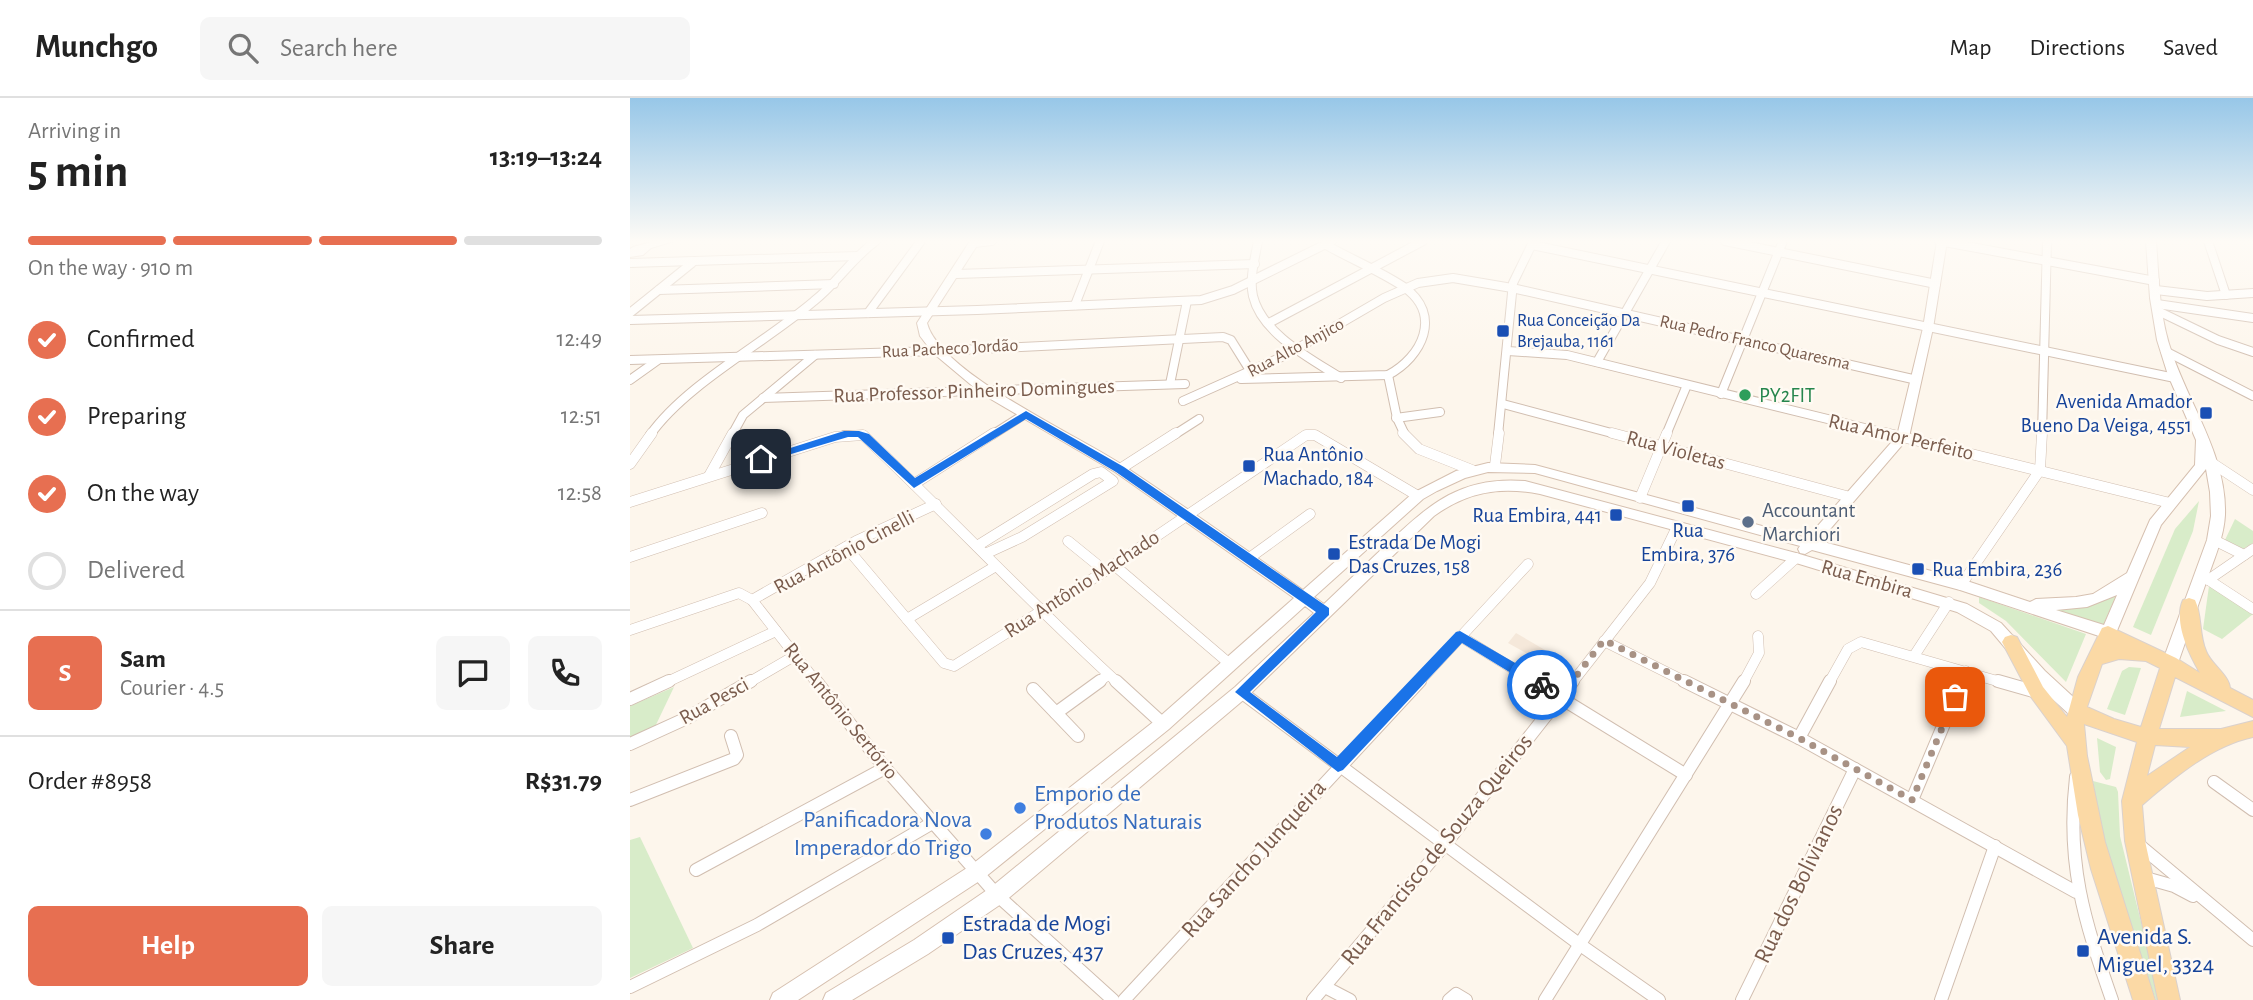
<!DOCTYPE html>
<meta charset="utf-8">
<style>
:root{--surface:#fff;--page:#f6f6f6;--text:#222;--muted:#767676;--line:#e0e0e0;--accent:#e76f51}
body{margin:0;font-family:"Alegreya Sans",sans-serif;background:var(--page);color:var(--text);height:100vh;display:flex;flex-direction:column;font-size:26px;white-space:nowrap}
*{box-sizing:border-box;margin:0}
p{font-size:23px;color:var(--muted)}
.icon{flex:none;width:38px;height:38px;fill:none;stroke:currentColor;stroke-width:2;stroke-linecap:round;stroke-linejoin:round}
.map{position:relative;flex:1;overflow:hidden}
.drawer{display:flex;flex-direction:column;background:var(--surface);width:630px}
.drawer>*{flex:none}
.pin{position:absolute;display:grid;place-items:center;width:60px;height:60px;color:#fff;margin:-30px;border-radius:14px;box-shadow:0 4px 10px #0006}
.courier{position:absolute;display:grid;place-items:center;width:70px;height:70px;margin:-35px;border:5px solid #1a73e8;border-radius:50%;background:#fff;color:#222;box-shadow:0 2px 9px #0007}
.head em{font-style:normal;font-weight:700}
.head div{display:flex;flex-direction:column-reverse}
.head{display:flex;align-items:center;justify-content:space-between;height:119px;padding:0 28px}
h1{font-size:46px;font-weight:700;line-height:52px}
.bar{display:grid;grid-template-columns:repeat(4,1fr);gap:10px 7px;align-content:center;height:84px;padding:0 28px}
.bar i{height:9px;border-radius:5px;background:var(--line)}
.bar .selected{background:var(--accent)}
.bar p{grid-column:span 4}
.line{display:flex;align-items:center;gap:18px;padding:0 28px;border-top:2px solid var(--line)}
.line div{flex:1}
.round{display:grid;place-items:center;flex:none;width:74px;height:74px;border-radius:10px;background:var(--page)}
ol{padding:0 28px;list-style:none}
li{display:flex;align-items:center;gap:21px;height:77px}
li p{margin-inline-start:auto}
li .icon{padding:7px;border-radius:50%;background:var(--accent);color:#fff;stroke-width:4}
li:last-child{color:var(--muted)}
li i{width:38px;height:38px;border:4px solid var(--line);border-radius:50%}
.cta{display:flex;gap:14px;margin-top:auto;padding:14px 28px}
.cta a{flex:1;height:80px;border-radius:10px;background:var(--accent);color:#fff;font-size:28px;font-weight:700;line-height:80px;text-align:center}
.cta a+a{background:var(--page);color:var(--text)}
header{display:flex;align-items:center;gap:42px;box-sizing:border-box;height:98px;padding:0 35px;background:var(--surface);border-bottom:2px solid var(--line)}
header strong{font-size:33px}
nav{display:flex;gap:38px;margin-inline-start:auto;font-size:24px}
.search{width:490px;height:63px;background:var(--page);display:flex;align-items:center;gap:18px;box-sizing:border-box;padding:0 24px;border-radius:10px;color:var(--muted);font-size:26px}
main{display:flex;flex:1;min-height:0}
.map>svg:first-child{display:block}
.residential{fill:#f5e8da}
.green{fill:#d8ecc9}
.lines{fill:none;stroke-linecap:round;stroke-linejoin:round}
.street-far2-casing{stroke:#d1beb0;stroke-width:10}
.street-far1-casing{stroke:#d1beb0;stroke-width:11}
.street-casing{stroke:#d1beb0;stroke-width:14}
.secondary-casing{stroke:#d6c0b0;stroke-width:2}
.primary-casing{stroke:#dad1cd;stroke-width:2}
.street-far2{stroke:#fff;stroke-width:8}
.street-far1{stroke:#fff;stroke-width:10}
.street{stroke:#fff;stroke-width:12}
.secondary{fill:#fff;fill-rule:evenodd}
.primary{fill:#fbd9a5;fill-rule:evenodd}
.route{fill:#1a73e8}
.done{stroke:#a89285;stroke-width:7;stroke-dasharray:0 12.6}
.transit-dot{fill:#1a4fb4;stroke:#fffaf3;stroke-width:2.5}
.leisure-dot{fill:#2e9e5b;stroke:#fffaf3;stroke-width:2.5}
.service-dot{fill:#5c6f8a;stroke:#fffaf3;stroke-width:2.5}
.shop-dot{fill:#3f7fe0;stroke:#fffaf3;stroke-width:2.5}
.labels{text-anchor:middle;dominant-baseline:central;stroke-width:5;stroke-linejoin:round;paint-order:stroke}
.far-transit-label{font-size:18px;fill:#164399;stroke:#fffaf3;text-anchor:start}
.far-street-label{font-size:18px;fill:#7a5c4d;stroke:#fffaf3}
.street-label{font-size:21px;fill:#7a5c4d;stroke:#fffaf3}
.leisure-label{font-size:21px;fill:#27864d;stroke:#fffaf3;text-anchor:start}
.transit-label{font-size:21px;fill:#164399;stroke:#fffaf3;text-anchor:start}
.service-label{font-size:21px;fill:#4e5e75;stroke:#fffaf3;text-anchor:start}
.near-shop-label{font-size:24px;fill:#366cbe;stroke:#fffaf3;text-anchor:start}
.near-street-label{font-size:24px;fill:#7a5c4d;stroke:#fffaf3}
.near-transit-label{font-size:24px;fill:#164399;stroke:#fffaf3;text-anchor:start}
</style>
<header>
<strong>Munchgo</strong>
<div class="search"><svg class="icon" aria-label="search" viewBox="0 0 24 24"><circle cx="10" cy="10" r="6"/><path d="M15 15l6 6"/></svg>Search here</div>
<nav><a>Map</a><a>Directions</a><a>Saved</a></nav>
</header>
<main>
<section class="drawer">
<div class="head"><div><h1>5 min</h1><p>Arriving in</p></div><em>13:19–13:24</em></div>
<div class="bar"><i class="selected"></i><i class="selected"></i><i class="selected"></i><i></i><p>On the way · 910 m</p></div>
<ol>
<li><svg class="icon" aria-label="check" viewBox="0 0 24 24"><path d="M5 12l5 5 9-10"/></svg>Confirmed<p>12:49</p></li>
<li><svg class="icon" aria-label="check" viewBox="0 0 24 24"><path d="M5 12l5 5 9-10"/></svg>Preparing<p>12:51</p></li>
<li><svg class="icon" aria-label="check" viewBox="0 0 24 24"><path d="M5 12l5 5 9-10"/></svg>On the way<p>12:58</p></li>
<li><i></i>Delivered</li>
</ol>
<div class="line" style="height:126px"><b class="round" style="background:var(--accent);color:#fff">S</b><div><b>Sam</b><p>Courier · 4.5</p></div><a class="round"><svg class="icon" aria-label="chat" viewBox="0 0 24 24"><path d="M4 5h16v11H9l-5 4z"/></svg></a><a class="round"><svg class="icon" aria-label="phone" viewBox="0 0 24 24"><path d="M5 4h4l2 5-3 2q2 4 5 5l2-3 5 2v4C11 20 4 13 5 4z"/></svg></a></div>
<div class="line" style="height:91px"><div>Order #8958</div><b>R$31.79</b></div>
<div class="cta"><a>Help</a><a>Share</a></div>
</section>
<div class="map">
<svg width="1623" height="902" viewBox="0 0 1623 902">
<rect width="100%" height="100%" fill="#fdf6ec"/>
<path class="residential" d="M886,535L939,566L932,575L878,545Z"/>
<g class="green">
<path d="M1569,403L1563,433L1521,537L1503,529L1545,431Z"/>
<path d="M1605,421L1623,433V445L1613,451L1595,442Z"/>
<path d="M1494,479L1472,530L1394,505L1453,504Z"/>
<path d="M1579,488L1623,516L1592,541L1573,531Z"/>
<path d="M1349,499L1456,536L1436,584L1376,523L1349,505Z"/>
<path d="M1499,569L1511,570L1495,617L1477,611L1492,573Z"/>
<path d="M44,589L23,633L0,642V608Z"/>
<path d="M1557,593L1596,613L1550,619Z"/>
<path d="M1467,640L1486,649L1480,681L1476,682L1470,674Z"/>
<path d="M1463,683L1486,689L1488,694L1490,738L1530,902H1526L1476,760Z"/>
<path d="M10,739L63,850L0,880V742Z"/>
</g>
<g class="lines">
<defs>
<g id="street-far2">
<path d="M628,143C625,160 619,181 623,198C632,236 681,261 711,280"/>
<path d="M1095,143L1306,186"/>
<path d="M1309,143L1525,183"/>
<path d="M1578,143L1596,197"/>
<path d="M344,145L362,143"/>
<path d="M902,147L1545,280"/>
<path d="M0,165L227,158"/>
<path d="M326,176L625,166"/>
<path d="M29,192L204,186"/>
<path d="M1526,192L1577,198L1623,195"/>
<path d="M1527,206L1623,220"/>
<path d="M445,207L470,143"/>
<path d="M1528,213L1588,242L1623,254"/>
<path d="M0,215L62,165"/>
<path d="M238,215L291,143"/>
<path d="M0,222L347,212L571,202L603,192L702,143"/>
<path d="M639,225L793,143"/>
<path d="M878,253L937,257L1263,337"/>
<path d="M1535,253L1623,298"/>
<path d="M0,262L307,253L593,239L601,242L621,274"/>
<path d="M967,264L1036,143"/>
<path d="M758,277L767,320L775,337"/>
<path d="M611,281L758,277C792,259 813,217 774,189C750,173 721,161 696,147"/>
<path d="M0,282L28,262"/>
<path d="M540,286L557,203"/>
<path d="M1091,296L1153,143"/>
<path d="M133,300L555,286"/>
<path d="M553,303L656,257L754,200L788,185L823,180L882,190L1287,282"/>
<path d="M873,306L989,337"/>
<path d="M766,320L810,314"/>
<path d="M20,337C56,286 135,245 184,203C207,185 222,160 246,143"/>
<path d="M102,337L113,317L185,257"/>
<path d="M214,337H233"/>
<path d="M362,337L395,316"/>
<path d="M544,337L569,321"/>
<path d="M676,337H685"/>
<path d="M868,337L883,185L903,144"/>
<path d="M1036,337L1057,287"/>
<path d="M1412,337L1417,143"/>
</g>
<g id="street-far1">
<path d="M773,335L789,351L842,372"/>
<path d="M982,335L1220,399"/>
<path d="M1256,335L1540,405"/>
<path d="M1582,365L1623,392"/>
<path d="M0,366L22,335"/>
<path d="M865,367L869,335"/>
<path d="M490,371L546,335"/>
<path d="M79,378L103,335"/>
<path d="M284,386L364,335"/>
<path d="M1010,400L1037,335"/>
<path d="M0,404L205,339L233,337C319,418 400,505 488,585"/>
<path d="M1584,442L1614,457"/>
<path d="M438,443L475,473"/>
<path d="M347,448L463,376L471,374L483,383L392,439L355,456"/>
<path d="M216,449L314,565L324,568L475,473L676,337H685L788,398"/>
<path d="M0,459L132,415"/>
<path d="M618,461L680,416"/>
<path d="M484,467L601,567"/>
<path d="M1571,477L1623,511"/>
<path d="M1578,482L1623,451"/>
<path d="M1331,487L1410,372L1412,335"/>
<path d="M1126,496L1166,460"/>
<path d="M122,502L226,443L306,406"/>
<path d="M277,521L366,468"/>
<path d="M0,532L109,495L122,502L187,585"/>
<path d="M830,538L906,585"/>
<path d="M974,543L1058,585"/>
<path d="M1284,558L1319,504"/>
<path d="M35,585L146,533"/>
<path d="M118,585L166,557"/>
<path d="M467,585L478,577"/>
<path d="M788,585L898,466"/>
<path d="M942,585L1020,485L1047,429"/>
<path d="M1113,585L1129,555L1128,538"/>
<path d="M1199,585L1218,551L1231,544L1374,585"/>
<path d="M1331,585L1336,573"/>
</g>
<g id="street">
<path d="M186,583L255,670L367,797L483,902"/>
<path d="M486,583L533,626"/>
<path d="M903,583L1056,677"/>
<path d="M1054,583L1169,640L1446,794"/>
<path d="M1368,583L1407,594"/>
<path d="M403,591L448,638"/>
<path d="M611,594L949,846L1029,902"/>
<path d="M0,601L39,583"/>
<path d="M426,615L470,583"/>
<path d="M1169,640L1200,583"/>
<path d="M0,646L57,620L121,583"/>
<path d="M1446,679C1436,765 1454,822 1482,902"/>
<path d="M1584,684L1623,712"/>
<path d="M0,702L104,661L107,657L101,638"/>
<path d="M1282,702L1332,583"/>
<path d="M1508,746L1623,842"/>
<path d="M66,772L255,670"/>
<path d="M1512,779L1544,788L1563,798"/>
<path d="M0,889L127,827L304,724"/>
<path d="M695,889L720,902"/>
<path d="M494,902L790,583"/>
<path d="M683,902L816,745L943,583"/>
<path d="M819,902L826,896L836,902"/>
<path d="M915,902L1114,583"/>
<path d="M1112,902L1225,671"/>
<path d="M1311,902L1365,748"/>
</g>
<g id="secondary">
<path d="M25,143H44L21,150L13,157L0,159V151L3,149Z"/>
<path d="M340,143H350L297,225C310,276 452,339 497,370C557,410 615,451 673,492L783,395L826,373L858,365L905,367L1177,440L1267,338L1293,230L1307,143H1317L1303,230L1279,339L1190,443L1331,481L1400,504L1406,501L1446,499L1463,496L1497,475L1520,422L1565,367L1566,342L1538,277L1527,242L1520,200L1516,143H1526C1529,181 1529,219 1542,255C1560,308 1597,359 1595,417C1594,438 1585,459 1578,479C1568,508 1558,536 1548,565L1546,570L1540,571L1534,570L1532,565L1577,442L1581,418L1580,394L1576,371L1531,427L1486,535L1483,539L1478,541L1330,492L1182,452L1175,456L1170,455L1168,451L1170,448L905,375L858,374L835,380L807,393L793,401L684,499L694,506C715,486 736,466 757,446C801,405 831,378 895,383L1166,455L1337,506L1371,525L1415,573L1453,608L1455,613L1453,618L1447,620L1441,618L1403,583L1361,533L1327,514L1166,465L910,396C869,388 837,394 804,418L617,599L374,804L298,856L222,902H193L196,895L284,842L360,790L605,589L684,515L675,508L539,631L354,780L168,902H140L143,895L340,768L527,621L664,500L485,374L352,296L303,255L290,238L287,225ZM1487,497L1474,527L1426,512L1457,509Z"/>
</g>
<path id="primary" d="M1559,500L1565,502C1572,517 1569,537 1576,553C1581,566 1599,577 1600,590L1623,602V619L1545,579L1529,631H1591L1623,623V639C1581,648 1545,679 1512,707L1515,743L1550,902H1528L1495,743L1492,703L1507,644L1454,626L1457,658L1475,744L1525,902H1503L1461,771L1448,717L1437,648L1401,599L1372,544L1375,539L1381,537L1387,539L1413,589L1437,619L1448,579L1472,530L1478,528L1546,560L1570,575C1559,556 1543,524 1553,502ZM1489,561L1516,563L1530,570L1511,629L1484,621L1457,609L1472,566ZM1525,647L1560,649L1517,678Z"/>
</defs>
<use href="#street-far2" class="street-far2-casing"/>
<use href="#street-far1" class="street-far1-casing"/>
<use href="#street" class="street-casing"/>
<use href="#secondary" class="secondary-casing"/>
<use href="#primary" class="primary-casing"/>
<use href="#street-far2" class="street-far2"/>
<use href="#street-far1" class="street-far1"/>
<use href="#street" class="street"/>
<use href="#secondary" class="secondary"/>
<use href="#primary" class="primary"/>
</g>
<linearGradient id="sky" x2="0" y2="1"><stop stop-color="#97c7e8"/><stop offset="0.53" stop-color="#fefbf6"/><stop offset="1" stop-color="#fefbf6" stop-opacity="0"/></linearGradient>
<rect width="1623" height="270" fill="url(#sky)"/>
<path class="route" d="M396,313L494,369L699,510V517L620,594L707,659L826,534L830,533L916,583V591H907L832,545L713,672L708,674L605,594L686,514L486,374L396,321L284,390L228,339H218L131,365L126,361L214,333H229L239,336L285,380Z"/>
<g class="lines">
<path class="done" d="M912,587L930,599L974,542L1169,640L1282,702L1325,599"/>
</g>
<g class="transit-dot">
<rect x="866" y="226" width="14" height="14" rx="3.5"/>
<rect x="1569" y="308" width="14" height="14" rx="3.5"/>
<rect x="612" y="361" width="14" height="14" rx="3.5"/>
<rect x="1051" y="401" width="14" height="14" rx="3.5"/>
<rect x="979" y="410" width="14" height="14" rx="3.5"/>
<rect x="697" y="449" width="14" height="14" rx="3.5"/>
<rect x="1281" y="464" width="14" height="14" rx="3.5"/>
<rect x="311" y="833" width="14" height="14" rx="3.5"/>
<rect x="1446" y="846" width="14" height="14" rx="3.5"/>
</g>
<circle class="leisure-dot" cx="1115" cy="297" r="7"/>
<circle class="service-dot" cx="1118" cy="424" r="7"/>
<g class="shop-dot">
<circle cx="390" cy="710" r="7"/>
<circle cx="356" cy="736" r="7"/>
</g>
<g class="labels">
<g class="far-transit-label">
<text x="887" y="223">Rua Conceição Da<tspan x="887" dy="21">Brejauba, 1161</tspan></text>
</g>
<g class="far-street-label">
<text transform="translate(1125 245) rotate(13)">Rua Pedro Franco Quaresma</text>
<text transform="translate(666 250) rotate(-28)">Rua Alto Anjico</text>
<text transform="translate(320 251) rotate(-3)">Rua Pacheco Jordão</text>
</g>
<g class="street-label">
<text transform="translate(344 293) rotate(-2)">Rua Professor Pinheiro Domingues</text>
<text transform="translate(1271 339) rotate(13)">Rua Amor Perfeito</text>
<text transform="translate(1046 352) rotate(15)">Rua Violetas</text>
<text transform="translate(214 454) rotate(-28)">Rua Antônio Cinelli</text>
<text transform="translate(1237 481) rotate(16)">Rua Embira</text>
<text transform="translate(452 486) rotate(-33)">Rua Antônio Machado</text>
<text transform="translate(84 603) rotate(-29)">Rua Pesci</text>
<text transform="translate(211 613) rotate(51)">Rua Antônio Sertório</text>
</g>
<g class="leisure-label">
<text x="1129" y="297">PY2FIT</text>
</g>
<g class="transit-label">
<text x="1562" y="303" text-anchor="end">Avenida Amador<tspan x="1562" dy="24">Bueno Da Veiga, 4551</tspan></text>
<text x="633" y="356">Rua Antônio<tspan x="633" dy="24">Machado, 184</tspan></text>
<text x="972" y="417" text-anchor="end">Rua Embira, 441</text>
<text x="1058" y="432" text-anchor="middle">Rua<tspan x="1058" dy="24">Embira, 376</tspan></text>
<text x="718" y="444">Estrada De Mogi<tspan x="718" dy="24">Das Cruzes, 158</tspan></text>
<text x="1302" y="471">Rua Embira, 236</text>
</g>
<g class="service-label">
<text x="1132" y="412">Accountant<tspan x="1132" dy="24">Marchiori</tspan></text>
</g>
<g class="near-shop-label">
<text x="404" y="696">Emporio de<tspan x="404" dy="28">Produtos Naturais</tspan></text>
<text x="342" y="722" text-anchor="end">Panificadora Nova<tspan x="342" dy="28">Imperador do Trigo</tspan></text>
</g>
<g class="near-street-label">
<text transform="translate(807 752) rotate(-51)">Rua Francisco de Souza Queiros</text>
<text transform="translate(624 761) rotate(-48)">Rua Sancho Junqueira</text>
<text transform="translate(1169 786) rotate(-64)">Rua dos Bolivianos</text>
</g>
<g class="near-transit-label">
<text x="332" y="826">Estrada de Mogi<tspan x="332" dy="28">Das Cruzes, 437</tspan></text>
<text x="1467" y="839">Avenida S.<tspan x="1467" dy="28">Miguel, 3324</tspan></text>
</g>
</g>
</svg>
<div class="pin" style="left:1325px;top:599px;background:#ea580c"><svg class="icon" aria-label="bag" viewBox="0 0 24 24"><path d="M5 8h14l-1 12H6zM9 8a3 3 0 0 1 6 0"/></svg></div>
<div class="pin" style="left:131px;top:361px;background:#1f2937"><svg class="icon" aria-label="home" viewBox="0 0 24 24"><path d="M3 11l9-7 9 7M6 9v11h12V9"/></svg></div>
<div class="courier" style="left:912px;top:587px"><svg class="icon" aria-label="bike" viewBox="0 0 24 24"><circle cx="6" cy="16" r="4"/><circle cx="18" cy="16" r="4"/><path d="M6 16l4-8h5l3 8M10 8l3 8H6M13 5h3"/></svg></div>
</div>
</main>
